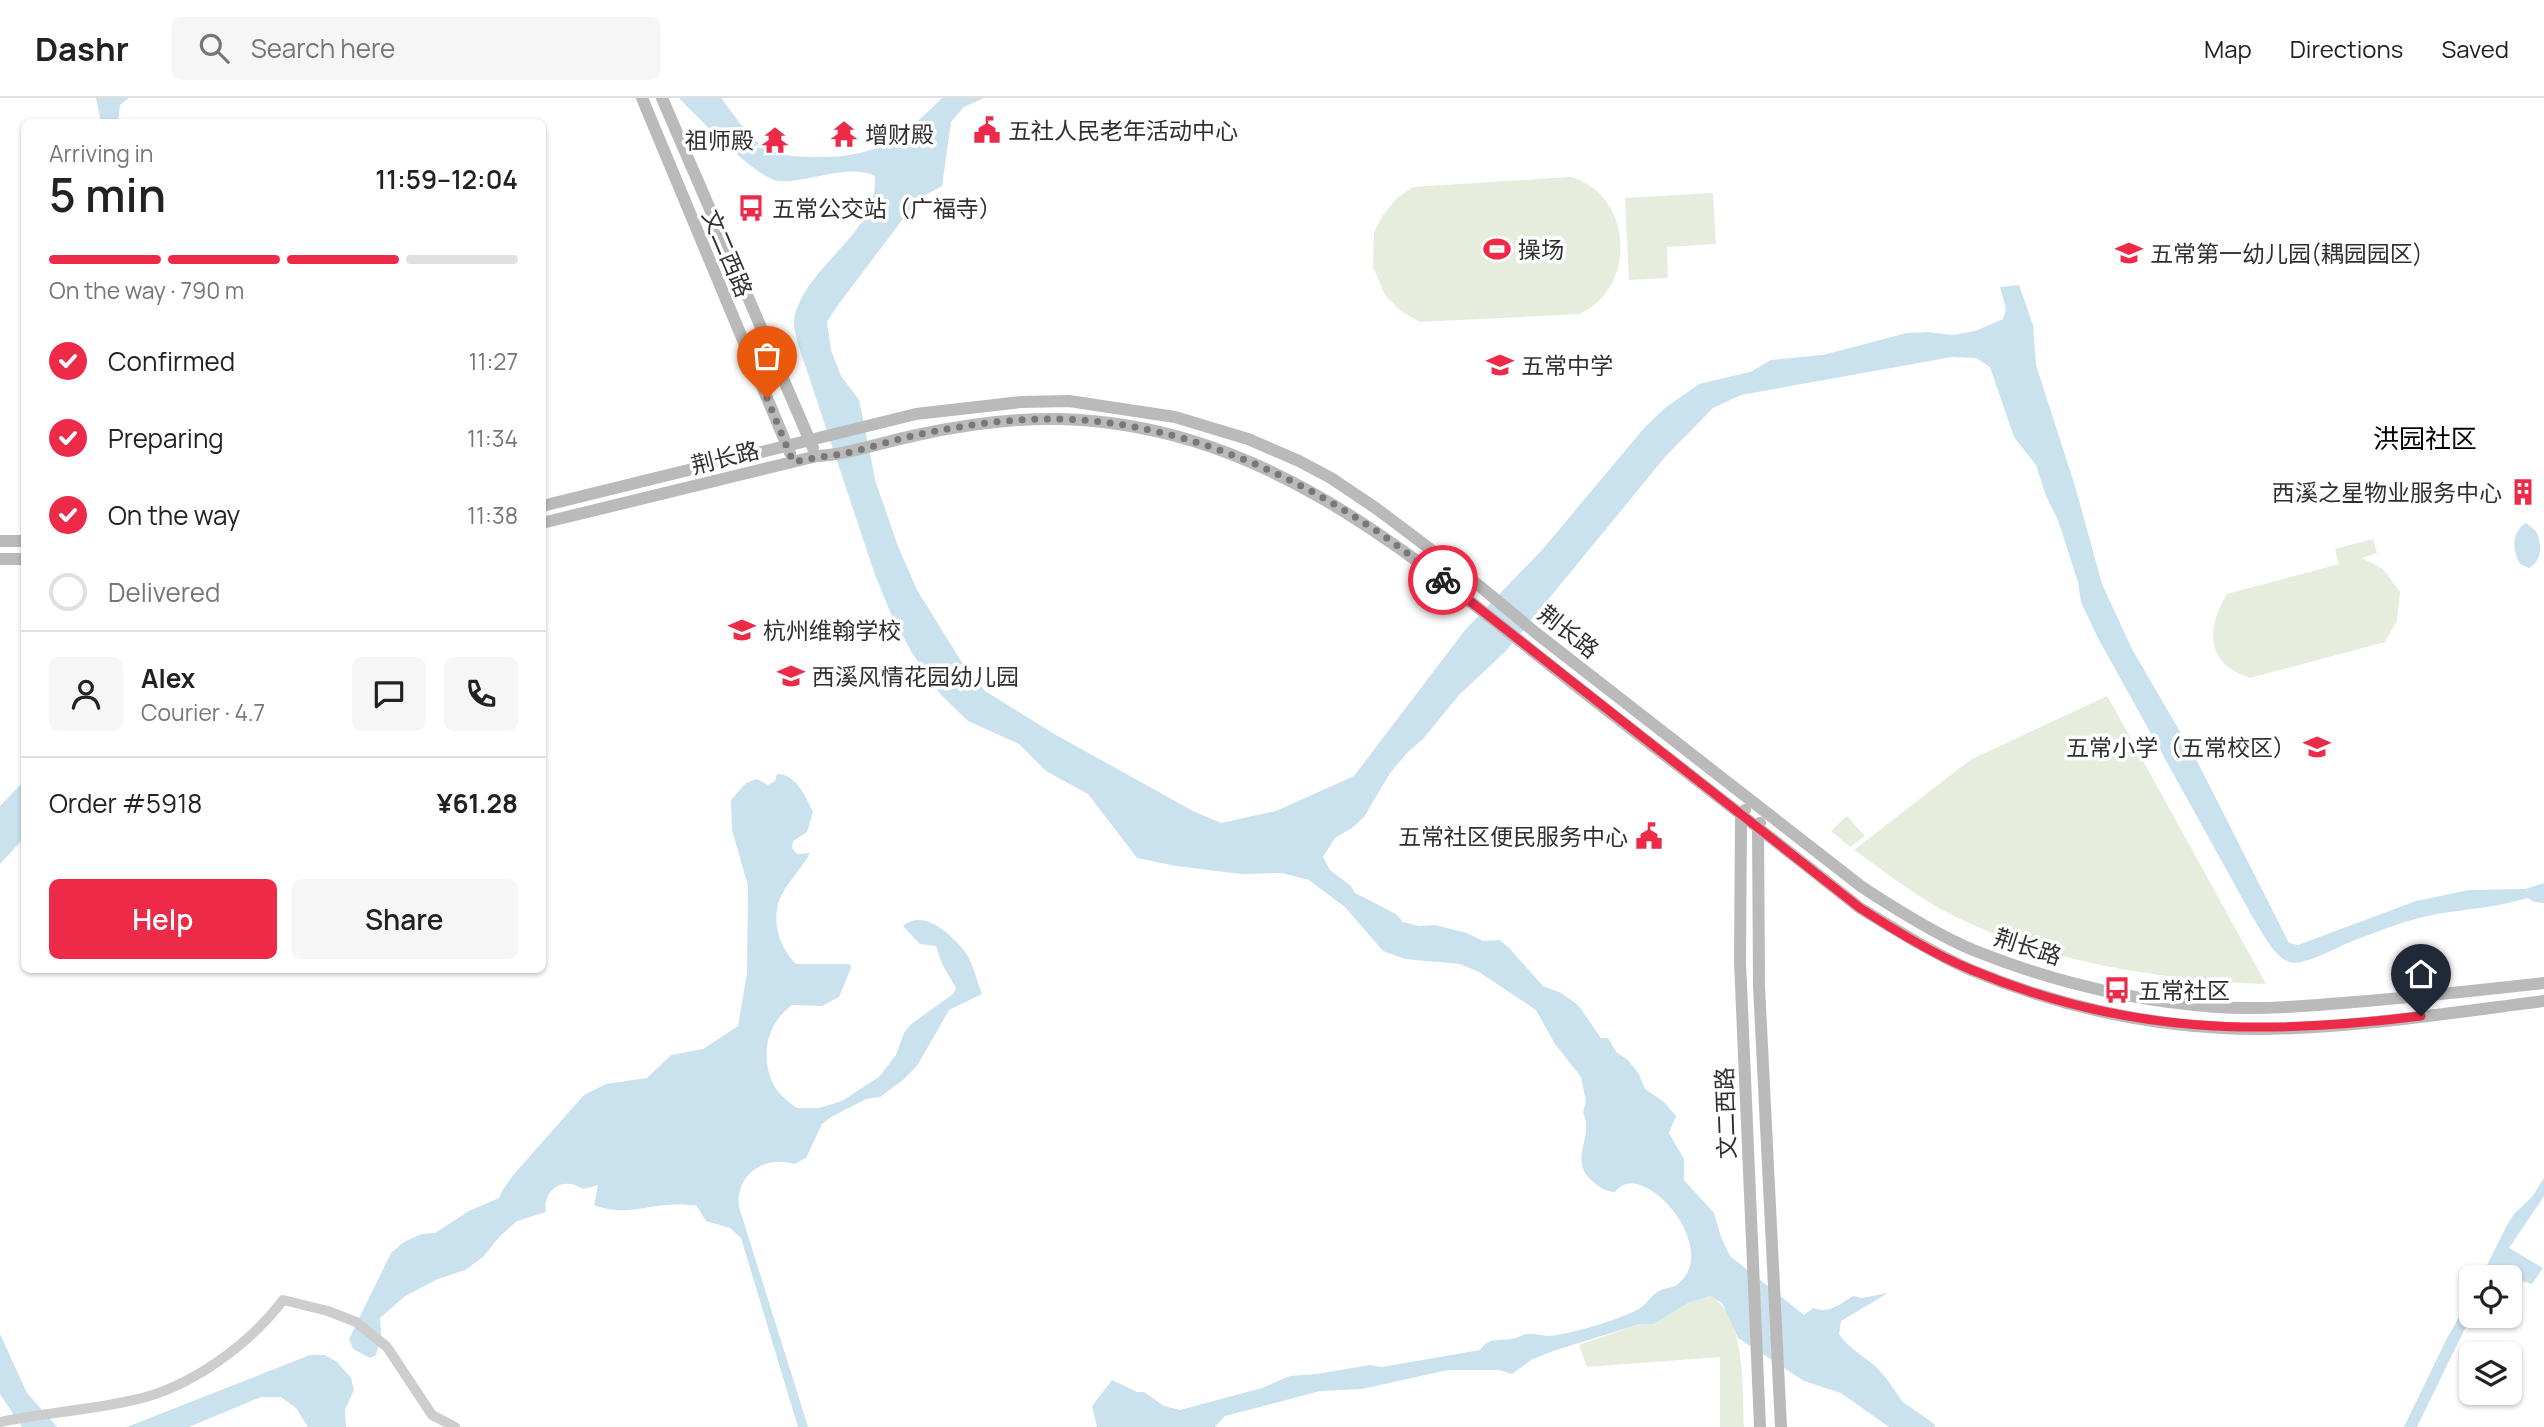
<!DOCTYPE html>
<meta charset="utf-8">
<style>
:root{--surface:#fff;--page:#f6f6f6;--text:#222;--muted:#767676;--line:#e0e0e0;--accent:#ed2b49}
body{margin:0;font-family:Manrope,"Noto Sans SC",sans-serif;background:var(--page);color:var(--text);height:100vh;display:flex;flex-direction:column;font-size:26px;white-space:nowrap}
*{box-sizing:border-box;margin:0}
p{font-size:23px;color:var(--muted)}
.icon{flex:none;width:38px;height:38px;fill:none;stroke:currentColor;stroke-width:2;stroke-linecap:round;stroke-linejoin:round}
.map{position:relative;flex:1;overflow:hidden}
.side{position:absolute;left:21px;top:21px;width:525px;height:854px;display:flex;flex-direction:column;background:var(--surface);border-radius:10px;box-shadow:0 2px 5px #0004}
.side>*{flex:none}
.tools{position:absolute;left:2459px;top:1167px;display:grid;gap:14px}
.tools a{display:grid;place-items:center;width:63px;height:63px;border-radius:10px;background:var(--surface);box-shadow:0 2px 5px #0004;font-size:35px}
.pin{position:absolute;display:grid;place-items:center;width:60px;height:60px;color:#fff;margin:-72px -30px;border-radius:50% 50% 50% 0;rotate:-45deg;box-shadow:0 0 7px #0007}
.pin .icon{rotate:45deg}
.courier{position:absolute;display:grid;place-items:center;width:70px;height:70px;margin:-35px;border:5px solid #ed2b49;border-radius:50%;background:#fff;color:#222;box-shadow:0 2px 9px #0007}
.head em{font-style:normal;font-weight:600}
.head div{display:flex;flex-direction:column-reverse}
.head{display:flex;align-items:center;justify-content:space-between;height:119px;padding:0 28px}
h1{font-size:46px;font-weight:600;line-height:52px}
.bar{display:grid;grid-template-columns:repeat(4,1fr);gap:10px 7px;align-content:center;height:84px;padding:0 28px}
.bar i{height:9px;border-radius:5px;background:var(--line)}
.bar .active{background:var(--accent)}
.bar p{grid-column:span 4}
.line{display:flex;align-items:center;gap:18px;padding:0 28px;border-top:2px solid var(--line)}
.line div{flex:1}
.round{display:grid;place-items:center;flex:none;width:74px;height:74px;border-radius:10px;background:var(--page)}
ol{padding:0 28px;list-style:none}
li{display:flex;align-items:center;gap:21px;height:77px}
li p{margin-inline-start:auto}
li .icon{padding:7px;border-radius:50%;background:var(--accent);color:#fff;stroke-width:4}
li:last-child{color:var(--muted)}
li i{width:38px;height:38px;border:4px solid var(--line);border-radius:50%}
.cta{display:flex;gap:14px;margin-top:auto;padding:14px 28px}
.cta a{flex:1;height:80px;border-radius:10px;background:var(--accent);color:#fff;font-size:28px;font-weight:600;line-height:80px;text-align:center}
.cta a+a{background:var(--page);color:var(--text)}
header{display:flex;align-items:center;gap:42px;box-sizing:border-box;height:98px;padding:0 35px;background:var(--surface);border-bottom:2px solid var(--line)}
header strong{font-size:33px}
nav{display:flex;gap:38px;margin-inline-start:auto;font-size:24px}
.search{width:490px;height:63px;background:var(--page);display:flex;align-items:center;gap:18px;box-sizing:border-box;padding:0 24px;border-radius:10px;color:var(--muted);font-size:26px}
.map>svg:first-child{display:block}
.green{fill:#e7eddd}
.water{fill:#c9e2ee}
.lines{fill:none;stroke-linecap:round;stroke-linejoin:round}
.canal{stroke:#c9e2ee;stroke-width:10}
.tertiary{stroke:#cdcdcd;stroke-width:10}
.secondary{stroke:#bababa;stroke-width:12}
.done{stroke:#787878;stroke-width:7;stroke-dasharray:0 12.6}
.route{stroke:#ed2b49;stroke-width:9}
.labels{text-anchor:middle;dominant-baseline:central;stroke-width:7;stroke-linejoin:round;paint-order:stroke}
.poi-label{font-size:23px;fill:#303030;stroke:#fff;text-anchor:start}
.street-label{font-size:23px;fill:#303030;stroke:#fff}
.quarter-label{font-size:26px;fill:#000;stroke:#fff}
</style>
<header>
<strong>Dashr</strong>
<div class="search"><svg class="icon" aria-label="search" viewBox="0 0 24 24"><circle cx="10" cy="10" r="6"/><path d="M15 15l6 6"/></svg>Search here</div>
<nav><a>Map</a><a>Directions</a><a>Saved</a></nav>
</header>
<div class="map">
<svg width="2544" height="1329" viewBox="0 0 2544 1329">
<rect width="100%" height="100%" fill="#fff"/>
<g class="green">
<path d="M1571,79C1633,97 1638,190 1579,216L1420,224L1401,213L1385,197L1373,169L1374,134L1383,117L1397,100L1413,89Z"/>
<path d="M1713,95L1716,146L1667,149L1668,180L1629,182L1625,100Z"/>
<path d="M2373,441L2377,455L2362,460L2383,471L2400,494L2397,523L2385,544L2250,580C2205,565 2206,531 2227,496L2339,466L2335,451Z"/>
<path d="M2107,598L2114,610L2266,886C2157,882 2028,862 1932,806C1905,790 1880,770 1854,752L1970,662Z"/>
<path d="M1847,718L1865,738L1850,749L1831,733Z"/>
<path d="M1710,1198C1747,1219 1742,1291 1744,1329H1720V1259L1587,1269L1579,1247L1640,1226H1654L1688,1205Z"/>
</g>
<g class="water">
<path d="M96,0H129L120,7L118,24H101Z"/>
<path d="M679,0H721C732,14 749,40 764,49C780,58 797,59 816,59C876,60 901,41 942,0H984L964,9L951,24L942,88L918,101L835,211L827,224L831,252L841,278L859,302L876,385L898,448L917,492L961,563L985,593L1056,637L1193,713L1221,725L1276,713L1354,678L1465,532L1542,452L1645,329L1665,310L1699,286L1750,274L1771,262L1823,257L1907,235L1928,234L1953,237L1975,233L2003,221L2006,211L2000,189L2019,187L2033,227L2036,267L2075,388L2102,486L2132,551L2197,663L2289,845L2298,847L2416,803L2469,792L2525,791L2544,785V805L2534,804L2528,800C2498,809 2468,811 2437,816C2409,821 2382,832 2355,842C2339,848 2303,869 2289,864C2272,857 2262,833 2252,818L2098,540L2081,504L2078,484L2058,422L2046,398L2036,367L2014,339L1990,269L1976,260L1952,259L1741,297L1713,310L1665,359L1506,553L1459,597L1423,641L1407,655L1390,675L1364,719L1352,730L1335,740L1323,759L1330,772L1351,788L1355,795L1396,816L1403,824L1419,828L1435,827L1467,835L1483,843L1500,842L1510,851L1543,888L1561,895L1578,907L1601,940H1608L1617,955L1627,961L1639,976L1645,991L1664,1004L1676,1018L1669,1035L1684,1061V1082L1714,1115L1721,1139L1730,1158L1804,1217L1813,1210C1829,1216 1839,1207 1853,1198L1862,1200L1888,1195L1841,1223L1839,1236C1849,1251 1863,1257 1876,1269C1893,1285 1907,1316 1925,1329H1889L1841,1295L1804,1283L1738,1240L1722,1205L1710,1198L1688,1205L1654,1226H1640L1553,1253L1531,1262L1512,1276L1499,1272H1448L1362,1291L1320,1293L1225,1318L1215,1329H1097L1092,1308L1112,1282L1137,1294H1144L1164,1308L1180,1312L1262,1290L1290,1278L1317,1276L1370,1267L1382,1269L1480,1252C1489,1239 1498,1243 1512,1241C1517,1240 1522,1237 1527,1236C1534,1235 1541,1238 1548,1238C1572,1236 1618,1222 1639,1211C1647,1206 1651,1197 1659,1193C1665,1189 1672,1191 1678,1186C1723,1150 1641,1057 1615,1094C1604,1093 1599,1089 1591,1082C1568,1061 1595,1038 1583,1015L1586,1003L1581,979L1555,946L1536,912L1479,874L1460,866L1405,861L1383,853L1345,809L1309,782L1282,775L1241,776L1176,768L1137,760L1088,696L1046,673L1019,646L968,623L941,597L912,555L891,516L875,477L797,243C796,236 793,228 794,222C803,168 879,137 875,78C845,65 811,85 779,83C756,81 697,18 679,0Z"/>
<path d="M2526,425L2536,433C2542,446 2543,462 2529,470L2520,466C2512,453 2511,434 2526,425Z"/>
<path d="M777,676C796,676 806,699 813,714L807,734L793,743L792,750L797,756L810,755C802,770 790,781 782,796C770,819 778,849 796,866H850L851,870L839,899L822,908L792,907C765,927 759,962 776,991C781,998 790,1005 797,1010H819L842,1003L879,979L896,957L904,935L910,927L953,896L956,890L942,866L936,848L920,846L903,828C924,810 952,837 966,855C973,866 977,883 982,896L949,912L917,968L903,982L880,999L866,1001L831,1019L822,1026L806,1060L794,1066C764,1057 735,1077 739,1109L808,1329H798L741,1140L730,1130L706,1123L696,1107C687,1107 677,1106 668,1107C639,1109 624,1118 594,1107L598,1087C593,1088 585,1092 581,1090C578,1089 575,1086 571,1086C554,1083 543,1099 546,1114L517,1123L500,1138L483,1159L465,1172L438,1181L405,1198L380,1220L381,1236L376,1257L370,1260L353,1251L349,1241L391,1155L404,1144L421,1136L435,1135L469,1113L499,1100L502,1093L514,1076L584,997L606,986L647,980L671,957L703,951L738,928L747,875L748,788L732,732L731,702L746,685L757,681L768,687L775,683Z"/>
<path d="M24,683V740L0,766V708Z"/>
<path d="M2544,1080V1098L2509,1150L2543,1170L2532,1186L2523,1183L2521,1190L2510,1185V1180L2481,1179L2506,1129L2514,1116L2532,1099Z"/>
<path d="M2471,1198V1218L2417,1329H2404L2446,1242Z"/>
<path d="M0,1236L27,1295L57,1329H22L0,1296Z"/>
<path d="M310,1257H325L337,1264L351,1280L354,1292L345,1312L346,1329H308L296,1310L281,1299H261L189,1329H127Z"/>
</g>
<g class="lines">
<path class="canal" d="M1903,1310L1930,1329"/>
<path class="tertiary" d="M0,1324C44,1315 90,1312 134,1302C190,1290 249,1247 283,1202L328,1213L356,1224L387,1249L432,1317L455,1329"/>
<g class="secondary">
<path d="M642,0L790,355"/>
<path d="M662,0L813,350"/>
<path d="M542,408L916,316L1021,304L1069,303L1175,319L1248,341L1299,363L1331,380L1377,411L1482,490L1536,535L1862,789C1897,812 1935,836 1973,852C2050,883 2133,903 2216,909C2262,912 2308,908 2354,904C2417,899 2481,892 2544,885"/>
<path d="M542,425L817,358C850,356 883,344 917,337C963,327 1013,320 1060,321C1272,327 1419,464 1575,587C1670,662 1766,735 1860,810C1896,832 1933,855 1971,872C2062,910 2161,931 2260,931C2355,930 2450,915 2544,903"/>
<path d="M0,443H24"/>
<path d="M0,461H24"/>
<path d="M1745,712L1741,717L1740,864L1760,1329"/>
<path d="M1760,725L1758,728L1759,888L1781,1329"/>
</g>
</g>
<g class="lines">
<path class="done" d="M767,300L793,364C807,361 821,359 835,357C863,353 890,342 917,337C963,327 1012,320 1059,321C1168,323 1276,367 1366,426C1393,443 1418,464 1443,482"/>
<path class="route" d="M1443,482L1860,810C1896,833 1933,856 1972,872C2124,936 2260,938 2421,918"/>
</g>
<defs>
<symbol id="civic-bare" viewBox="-9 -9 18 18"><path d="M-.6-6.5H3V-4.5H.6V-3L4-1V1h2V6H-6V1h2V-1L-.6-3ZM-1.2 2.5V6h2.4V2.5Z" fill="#ed2b49" stroke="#fff" stroke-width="2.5" paint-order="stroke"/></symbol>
<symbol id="temple-bare" viewBox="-9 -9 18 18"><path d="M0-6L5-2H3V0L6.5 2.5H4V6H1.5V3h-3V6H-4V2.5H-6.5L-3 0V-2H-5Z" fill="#ed2b49" stroke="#fff" stroke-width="2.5" paint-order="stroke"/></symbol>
<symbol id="bus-bare" viewBox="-9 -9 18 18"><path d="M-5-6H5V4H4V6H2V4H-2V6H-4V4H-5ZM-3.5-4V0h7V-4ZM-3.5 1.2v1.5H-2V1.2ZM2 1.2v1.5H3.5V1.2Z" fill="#ed2b49" stroke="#fff" stroke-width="2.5" paint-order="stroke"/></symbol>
<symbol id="stadium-bare" viewBox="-9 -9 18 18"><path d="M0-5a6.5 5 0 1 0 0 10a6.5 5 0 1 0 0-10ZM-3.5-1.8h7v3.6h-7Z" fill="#ed2b49" stroke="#fff" stroke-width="2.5" paint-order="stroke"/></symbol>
<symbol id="school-bare" viewBox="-9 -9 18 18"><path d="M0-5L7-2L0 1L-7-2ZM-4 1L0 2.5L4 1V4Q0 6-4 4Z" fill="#ed2b49" stroke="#fff" stroke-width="2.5" paint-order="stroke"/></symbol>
<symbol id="building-bare" viewBox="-9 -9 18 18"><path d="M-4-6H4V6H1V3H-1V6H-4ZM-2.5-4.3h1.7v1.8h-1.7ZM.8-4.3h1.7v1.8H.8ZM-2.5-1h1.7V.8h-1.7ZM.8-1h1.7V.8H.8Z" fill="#ed2b49" stroke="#fff" stroke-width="2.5" paint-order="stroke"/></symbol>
</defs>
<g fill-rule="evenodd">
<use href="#civic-bare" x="968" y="13" width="38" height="38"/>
<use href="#temple-bare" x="825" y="17" width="38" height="38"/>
<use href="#temple-bare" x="756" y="23" width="38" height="38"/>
<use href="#bus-bare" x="732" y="91" width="38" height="38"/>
<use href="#stadium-bare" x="1478" y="132" width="38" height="38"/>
<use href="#school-bare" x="2110" y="136" width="38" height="38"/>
<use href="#school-bare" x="1481" y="248" width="38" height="38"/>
<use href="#building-bare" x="2504" y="375" width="38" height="38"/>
<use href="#school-bare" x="723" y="513" width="38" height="38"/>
<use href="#school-bare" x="772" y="559" width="38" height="38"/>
<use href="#school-bare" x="2298" y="630" width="38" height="38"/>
<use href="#civic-bare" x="1630" y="719" width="38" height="38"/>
<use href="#bus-bare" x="2098" y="873" width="38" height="38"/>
</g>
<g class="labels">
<g class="poi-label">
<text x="1008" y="32">五社人民老年活动中心</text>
<text x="865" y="36">增财殿</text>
<text x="754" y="42" text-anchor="end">祖师殿</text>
<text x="772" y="110">五常公交站（广福寺）</text>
<text x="1518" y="151">操场</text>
<text x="2150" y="155">五常第一幼儿园(耦园园区)</text>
<text x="1521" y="267">五常中学</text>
<text x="2502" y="394" text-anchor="end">西溪之星物业服务中心</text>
<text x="763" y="532">杭州维翰学校</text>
<text x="812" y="578">西溪风情花园幼儿园</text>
<text x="2296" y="649" text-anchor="end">五常小学（五常校区）</text>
<text x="1628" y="738" text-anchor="end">五常社区便民服务中心</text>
<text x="2138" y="892">五常社区</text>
</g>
<g class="street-label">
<text transform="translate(728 155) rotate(67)">文二西路</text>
<text transform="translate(725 359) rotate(-14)">荆长路</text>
<text transform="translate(1569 533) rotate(38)">荆长路</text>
<text transform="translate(2028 848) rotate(18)">荆长路</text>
<text transform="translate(1725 1015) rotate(-92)">文二西路</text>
</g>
<g class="quarter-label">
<text x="2425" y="340">洪园社区</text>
</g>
</g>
</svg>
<div class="tools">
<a><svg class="icon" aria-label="locate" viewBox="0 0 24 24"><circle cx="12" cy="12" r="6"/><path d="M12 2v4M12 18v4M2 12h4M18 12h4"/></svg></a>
<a><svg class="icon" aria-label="layers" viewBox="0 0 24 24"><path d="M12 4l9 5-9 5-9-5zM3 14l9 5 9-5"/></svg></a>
</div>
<div class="pin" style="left:767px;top:300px;background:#ea580c"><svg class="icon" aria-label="bag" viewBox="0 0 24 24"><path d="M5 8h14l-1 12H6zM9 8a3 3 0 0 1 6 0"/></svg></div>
<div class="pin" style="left:2421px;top:918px;background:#1f2937"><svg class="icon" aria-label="home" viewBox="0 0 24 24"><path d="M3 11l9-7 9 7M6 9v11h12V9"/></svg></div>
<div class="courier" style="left:1443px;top:482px"><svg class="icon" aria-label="bike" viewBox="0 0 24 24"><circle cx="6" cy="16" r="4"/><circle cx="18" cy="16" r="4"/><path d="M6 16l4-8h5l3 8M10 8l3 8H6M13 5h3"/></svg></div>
<section class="side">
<div class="head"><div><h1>5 min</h1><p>Arriving in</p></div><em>11:59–12:04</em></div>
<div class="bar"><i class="active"></i><i class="active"></i><i class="active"></i><i></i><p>On the way · 790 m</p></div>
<ol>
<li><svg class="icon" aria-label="check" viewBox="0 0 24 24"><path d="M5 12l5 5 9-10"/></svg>Confirmed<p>11:27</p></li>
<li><svg class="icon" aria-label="check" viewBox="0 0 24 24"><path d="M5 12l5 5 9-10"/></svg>Preparing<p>11:34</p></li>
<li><svg class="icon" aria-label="check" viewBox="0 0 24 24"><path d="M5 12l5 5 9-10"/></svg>On the way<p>11:38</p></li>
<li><i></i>Delivered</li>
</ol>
<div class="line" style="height:126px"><a class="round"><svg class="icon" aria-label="person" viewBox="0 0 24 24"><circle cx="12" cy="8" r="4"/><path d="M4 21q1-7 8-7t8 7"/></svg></a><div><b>Alex</b><p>Courier · 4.7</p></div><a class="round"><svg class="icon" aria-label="chat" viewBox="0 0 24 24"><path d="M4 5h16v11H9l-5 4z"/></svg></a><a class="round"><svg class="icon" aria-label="phone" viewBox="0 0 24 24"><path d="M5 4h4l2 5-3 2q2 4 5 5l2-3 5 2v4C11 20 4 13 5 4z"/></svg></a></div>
<div class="line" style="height:91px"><div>Order #5918</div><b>¥61.28</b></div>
<div class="cta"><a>Help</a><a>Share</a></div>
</section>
</div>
